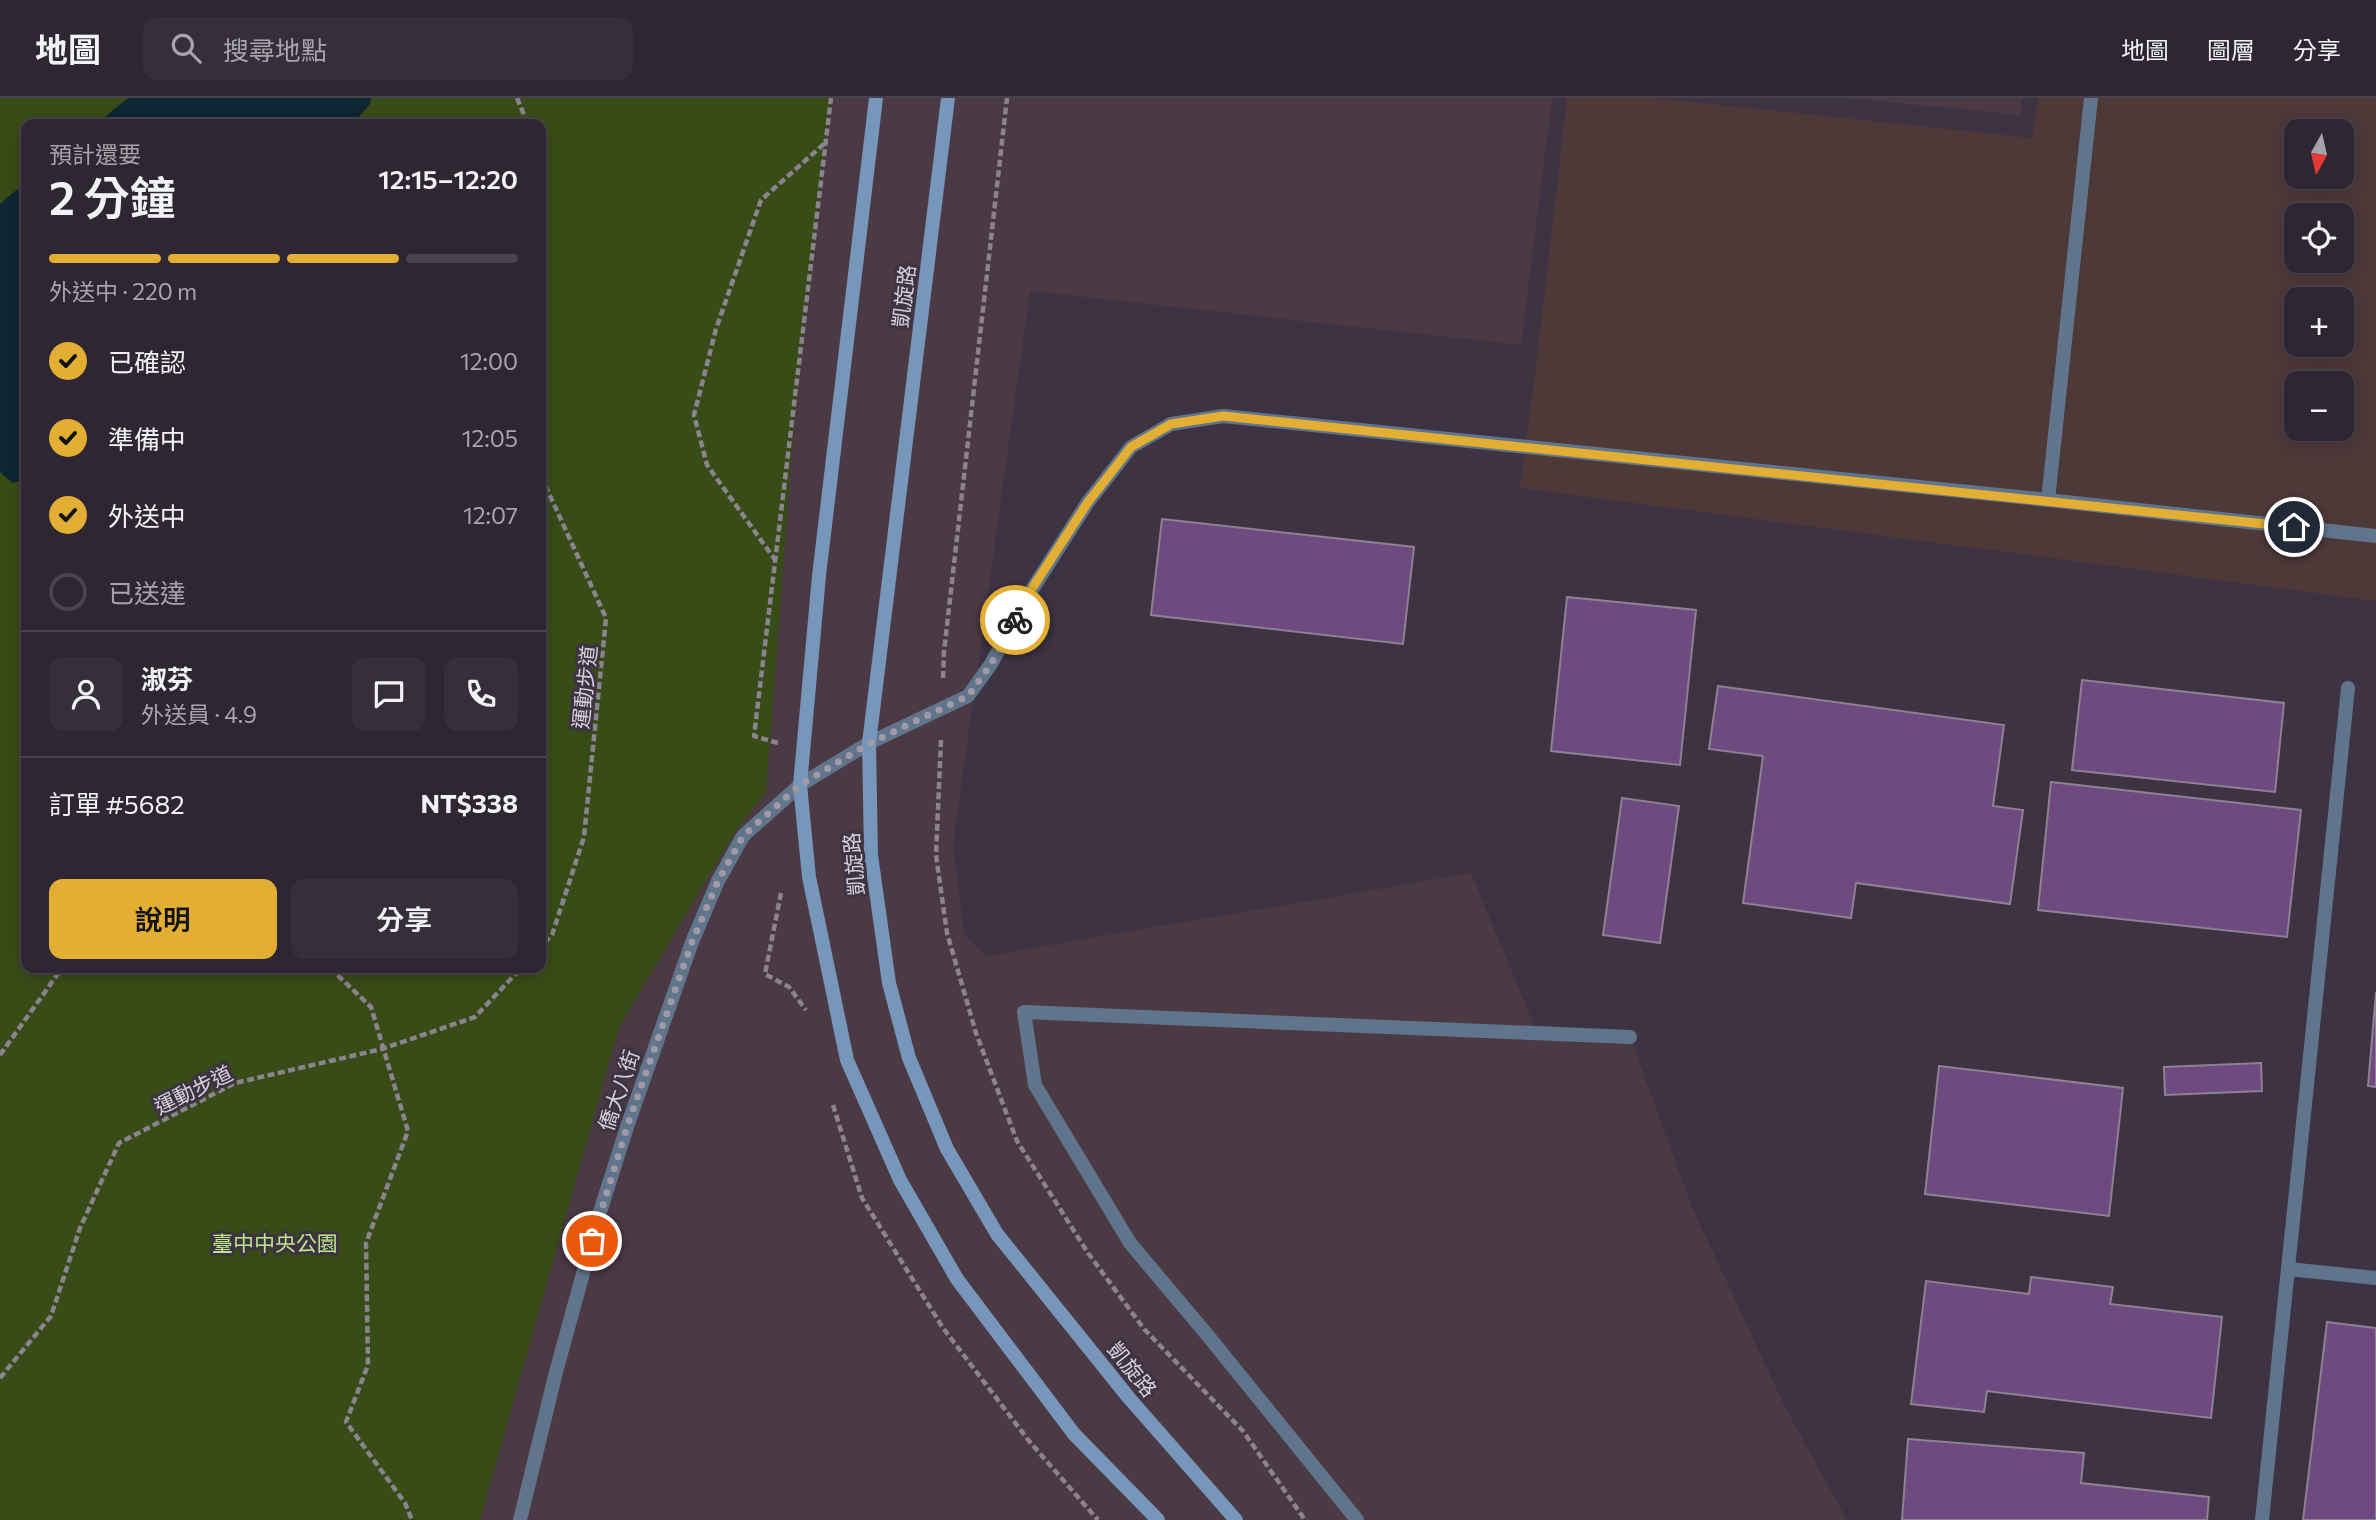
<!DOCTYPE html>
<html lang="zh-TW">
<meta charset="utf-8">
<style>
:root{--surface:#2e2632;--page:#362e3a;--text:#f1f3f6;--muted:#a7a5ac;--line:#49434d;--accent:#e2ae34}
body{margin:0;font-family:Commissioner,"Noto Sans TC",sans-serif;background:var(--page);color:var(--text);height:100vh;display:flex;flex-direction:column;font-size:26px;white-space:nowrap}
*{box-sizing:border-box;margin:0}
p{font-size:23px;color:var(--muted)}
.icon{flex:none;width:38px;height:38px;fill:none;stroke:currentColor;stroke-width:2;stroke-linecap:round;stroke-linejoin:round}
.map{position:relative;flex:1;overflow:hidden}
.panel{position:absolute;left:21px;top:21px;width:525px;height:854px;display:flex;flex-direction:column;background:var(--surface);border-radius:14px;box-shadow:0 4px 18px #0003,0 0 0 2px var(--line)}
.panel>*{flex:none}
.needle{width:46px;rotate:188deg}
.controls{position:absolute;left:2284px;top:21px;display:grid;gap:14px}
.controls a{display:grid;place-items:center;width:70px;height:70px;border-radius:14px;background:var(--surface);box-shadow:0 4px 18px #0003,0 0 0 2px var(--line);font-size:35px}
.pin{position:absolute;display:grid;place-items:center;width:60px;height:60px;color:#fff;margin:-30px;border:4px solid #fff;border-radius:50%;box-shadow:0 2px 7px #0007}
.courier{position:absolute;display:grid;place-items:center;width:70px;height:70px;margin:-35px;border:5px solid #e2ae34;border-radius:50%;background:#fff;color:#222;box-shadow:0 2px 9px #0007}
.head em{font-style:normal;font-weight:600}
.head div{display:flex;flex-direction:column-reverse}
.head{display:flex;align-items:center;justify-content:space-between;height:119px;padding:0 28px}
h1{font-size:46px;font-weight:600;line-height:52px}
.bar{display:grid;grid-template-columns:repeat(4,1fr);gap:10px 7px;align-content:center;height:84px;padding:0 28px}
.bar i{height:9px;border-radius:5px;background:var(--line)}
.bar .current{background:var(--accent)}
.bar p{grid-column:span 4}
.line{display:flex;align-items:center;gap:18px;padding:0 28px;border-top:2px solid var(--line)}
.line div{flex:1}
.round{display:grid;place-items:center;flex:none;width:74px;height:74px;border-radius:14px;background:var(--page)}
ol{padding:0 28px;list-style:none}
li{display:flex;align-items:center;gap:21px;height:77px}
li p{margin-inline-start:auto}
li .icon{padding:7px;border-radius:50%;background:var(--accent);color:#111;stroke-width:4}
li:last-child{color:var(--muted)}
li i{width:38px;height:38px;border:4px solid var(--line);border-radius:50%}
.button{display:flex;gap:14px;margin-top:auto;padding:14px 28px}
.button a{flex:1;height:80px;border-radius:14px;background:var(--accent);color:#111;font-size:28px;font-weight:600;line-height:80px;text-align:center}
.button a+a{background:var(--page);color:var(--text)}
header{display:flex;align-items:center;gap:42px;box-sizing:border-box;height:98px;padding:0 35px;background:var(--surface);border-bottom:2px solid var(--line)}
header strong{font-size:33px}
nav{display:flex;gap:38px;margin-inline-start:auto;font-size:24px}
.search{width:490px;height:63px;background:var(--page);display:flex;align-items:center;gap:18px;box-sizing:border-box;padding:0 24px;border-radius:14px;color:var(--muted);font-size:26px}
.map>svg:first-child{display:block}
.commercial{fill:#4b3944;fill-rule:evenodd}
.industrial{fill:#4e3939;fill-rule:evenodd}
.green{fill:#384c17;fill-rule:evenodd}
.water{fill:#0e2733}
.building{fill:#6e4a81;stroke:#8d8194;stroke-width:2}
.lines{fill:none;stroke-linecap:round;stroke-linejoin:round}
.path{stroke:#8c8390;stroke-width:4.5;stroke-dasharray:7 3.5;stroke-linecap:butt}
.lane{stroke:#60758b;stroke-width:14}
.street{stroke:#60758b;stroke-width:14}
.secondary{stroke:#7696ba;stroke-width:14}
.done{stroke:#a199a5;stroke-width:7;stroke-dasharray:0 12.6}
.route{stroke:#e2ae34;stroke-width:9}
.labels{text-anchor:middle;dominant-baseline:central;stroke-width:6;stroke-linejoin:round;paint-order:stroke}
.street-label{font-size:21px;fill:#d6d0da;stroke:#3e3343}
.park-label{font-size:21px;fill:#bde489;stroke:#3e3343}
</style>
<header>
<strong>地圖</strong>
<div class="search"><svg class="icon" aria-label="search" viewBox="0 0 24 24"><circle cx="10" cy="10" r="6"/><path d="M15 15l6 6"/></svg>搜尋地點</div>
<nav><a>地圖</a><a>圖層</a><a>分享</a></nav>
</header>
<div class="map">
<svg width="2376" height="1422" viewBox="0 0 2376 1422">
<rect width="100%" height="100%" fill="#3e3343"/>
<g class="commercial">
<path d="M0,0H1552L1521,247L1030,193L953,747L964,835L986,858L1471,775L1536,932L1629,936L1692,1109L1785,1309L1847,1422H0ZM26,26H541V870H26Z"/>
<path d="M1846,0H2022L2020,17Z"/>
</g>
<path class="industrial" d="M1567,0H1654L2032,40L2038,0H2376V503L1520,390L1537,261ZM2296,33H2342V79H2296ZM2296,117H2342V163H2296ZM2296,201H2342V247H2296ZM2296,285H2342V331H2296Z"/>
<path class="green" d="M0,0H831L796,298L766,694L737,731L619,929L480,1422H0ZM26,26H541V870H26Z"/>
<g class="water">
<path d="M128,0H371L370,6L353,26H96Z"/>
<path d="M26,84V382L12,385L0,374V106Z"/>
</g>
<g class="building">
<path d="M1162,421L1414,449L1403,546L1151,517Z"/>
<path d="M1567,499L1696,512L1680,667L1551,653Z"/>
<path d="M2082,582L2284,605L2275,694L2072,672Z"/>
<path d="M1718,588L2004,627L1993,708L2023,712L2010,806L1856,785L1851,820L1743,805L1763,658L1709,651Z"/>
<path d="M2051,684L2301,712L2287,839L2038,812Z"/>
<path d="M1622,700L1679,708L1660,845L1603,837Z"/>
<path d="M2376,894V989L2368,988Z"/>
<path d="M2261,965L2262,993L2165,997L2164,969Z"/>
<path d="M1939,968L2123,990L2109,1118L1925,1096Z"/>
<path d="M2031,1179L2113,1189L2110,1206L2222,1219L2211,1320L1987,1293L1984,1314L1911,1306L1926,1183L2029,1196Z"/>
<path d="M2327,1224L2376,1230V1422H2303Z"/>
<path d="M1908,1341L2084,1355L2081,1385L2209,1399L2207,1422H1902Z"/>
</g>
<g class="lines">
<g class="path">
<path d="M517,0L528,26"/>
<path d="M541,58L543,63L541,78"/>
<path d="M541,378L606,520L584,739L552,837L541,849"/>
<path d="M776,463L707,367L694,317L716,231L761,102L825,45"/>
<path d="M943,580L944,554L1007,0"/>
<path d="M941,642L936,757L947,835L976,935L1017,1043L1088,1155L1144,1231L1243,1333L1305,1422"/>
<path d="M778,645L754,638L831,0"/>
<path d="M781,795L765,876L789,889L806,912"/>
<path d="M330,870L371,909L408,1033L366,1145L368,1267L346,1324L405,1405L412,1422"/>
<path d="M0,957L62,870"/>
<path d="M833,1007L862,1100L943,1230L1029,1343L1098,1422"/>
<path d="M0,1280L51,1218L80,1130L119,1045L235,985L382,951L475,919L521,870"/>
</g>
<g class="lane">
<path d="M2048,402L2091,0"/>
<path d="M869,645L968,598L991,566L1033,490L1088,404L1131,349L1171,326L1223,318L2048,402L2376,438"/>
<path d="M2288,1171L2376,1180"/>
<path d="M1357,1422L1209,1239L1130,1145L1035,987L1024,914L1630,939"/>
<path d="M2262,1422L2348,590"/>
</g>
<path class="street" d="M520,1422L556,1274L599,1117L628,1026L692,844L718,783L743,738L800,687L869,645"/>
<g class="secondary">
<path d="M876,0L819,478L800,687L809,779L847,962L900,1082L957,1181L1074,1336L1158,1422"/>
<path d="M948,0L869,645L871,757L889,885L909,960L947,1051L997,1136L1129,1300L1236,1422"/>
</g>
</g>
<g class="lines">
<path class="done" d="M592,1143L628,1026L692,844L718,783L743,738L800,687L870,645L968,598L991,566L1015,522"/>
<path class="route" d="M1015,522L1033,489L1088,404L1131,349L1171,326L1223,318L2294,429"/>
</g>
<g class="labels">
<g class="street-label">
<text transform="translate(903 198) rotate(-83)">凱旋路</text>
<text transform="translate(584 589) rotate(-84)">運動步道</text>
<text transform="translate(853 766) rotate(-95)">凱旋路</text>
<text transform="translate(193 991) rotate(-26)">運動步道</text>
<text transform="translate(618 992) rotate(-71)">僑大八街</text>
<text transform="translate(1133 1271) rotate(51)">凱旋路</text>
</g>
<g class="park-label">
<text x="275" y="1144">臺中中央公園</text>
</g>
</g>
</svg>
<div class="controls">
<a><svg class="needle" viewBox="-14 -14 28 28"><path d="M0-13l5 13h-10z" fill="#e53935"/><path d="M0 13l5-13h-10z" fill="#a7a5ac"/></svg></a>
<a><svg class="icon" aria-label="locate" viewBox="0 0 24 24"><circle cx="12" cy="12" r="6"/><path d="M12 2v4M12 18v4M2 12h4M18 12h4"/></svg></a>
<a>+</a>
<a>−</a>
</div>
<div class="pin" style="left:592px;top:1143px;background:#ea580c"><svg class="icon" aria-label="bag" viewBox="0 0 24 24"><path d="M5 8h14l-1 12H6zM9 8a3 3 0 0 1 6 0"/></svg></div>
<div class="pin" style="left:2294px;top:429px;background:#1f2937"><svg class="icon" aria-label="home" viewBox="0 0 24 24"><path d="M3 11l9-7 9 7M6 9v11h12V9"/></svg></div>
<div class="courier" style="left:1015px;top:522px"><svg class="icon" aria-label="bike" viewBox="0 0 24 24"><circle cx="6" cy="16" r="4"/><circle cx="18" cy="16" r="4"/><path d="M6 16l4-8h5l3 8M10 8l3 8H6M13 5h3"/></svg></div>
<section class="panel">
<div class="head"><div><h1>2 分鐘</h1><p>預計還要</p></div><em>12:15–12:20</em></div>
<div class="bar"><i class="current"></i><i class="current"></i><i class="current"></i><i></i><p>外送中 · 220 m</p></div>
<ol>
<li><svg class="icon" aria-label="check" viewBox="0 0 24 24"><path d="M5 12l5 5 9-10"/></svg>已確認<p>12:00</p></li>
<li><svg class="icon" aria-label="check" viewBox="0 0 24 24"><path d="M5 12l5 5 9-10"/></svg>準備中<p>12:05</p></li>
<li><svg class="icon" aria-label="check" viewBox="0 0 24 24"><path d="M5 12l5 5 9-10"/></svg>外送中<p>12:07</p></li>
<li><i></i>已送達</li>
</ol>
<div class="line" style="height:126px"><a class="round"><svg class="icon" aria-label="person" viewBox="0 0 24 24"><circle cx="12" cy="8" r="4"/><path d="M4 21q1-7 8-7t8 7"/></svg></a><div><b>淑芬</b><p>外送員 · 4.9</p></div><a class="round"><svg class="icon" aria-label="chat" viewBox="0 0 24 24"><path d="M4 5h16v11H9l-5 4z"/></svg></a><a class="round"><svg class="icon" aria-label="phone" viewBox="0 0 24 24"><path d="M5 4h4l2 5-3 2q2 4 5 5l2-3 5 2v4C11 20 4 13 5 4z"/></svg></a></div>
<div class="line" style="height:91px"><div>訂單 #5682</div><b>NT$338</b></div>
<div class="button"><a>說明</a><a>分享</a></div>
</section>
</div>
